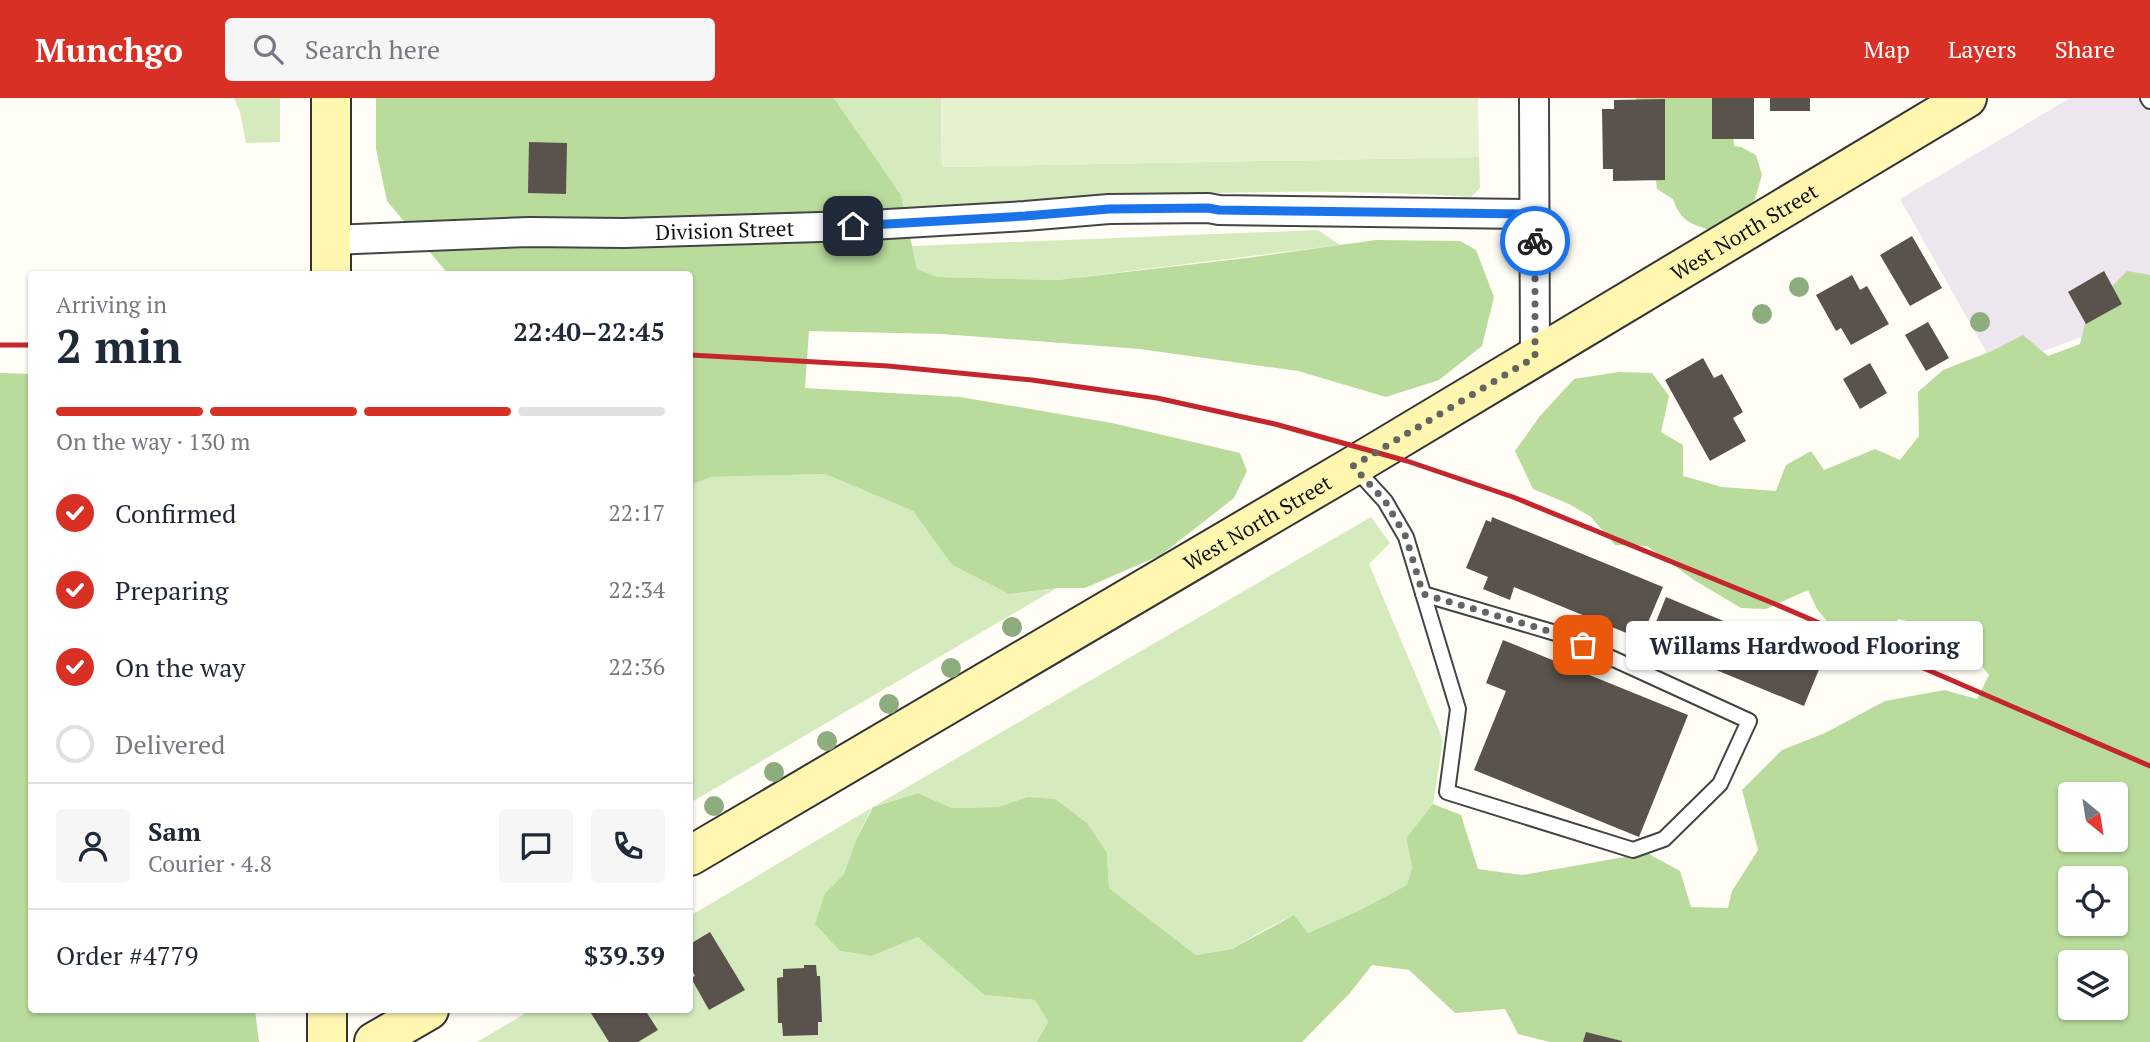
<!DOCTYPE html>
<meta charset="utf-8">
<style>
:root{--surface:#fff;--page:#f6f6f7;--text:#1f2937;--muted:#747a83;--line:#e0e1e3;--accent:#d93025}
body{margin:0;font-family:"PT Serif",serif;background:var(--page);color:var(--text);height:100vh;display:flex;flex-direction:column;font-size:26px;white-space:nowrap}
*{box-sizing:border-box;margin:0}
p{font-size:23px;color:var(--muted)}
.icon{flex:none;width:38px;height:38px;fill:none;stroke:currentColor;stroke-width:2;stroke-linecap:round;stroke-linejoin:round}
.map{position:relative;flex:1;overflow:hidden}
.side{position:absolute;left:28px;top:173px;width:665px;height:742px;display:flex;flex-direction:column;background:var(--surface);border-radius:7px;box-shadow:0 2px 5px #0004}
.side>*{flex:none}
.needle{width:46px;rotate:150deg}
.controls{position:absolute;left:2058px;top:684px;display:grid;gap:14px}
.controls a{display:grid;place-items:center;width:70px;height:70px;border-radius:7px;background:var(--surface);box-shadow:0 2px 5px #0004;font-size:35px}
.pin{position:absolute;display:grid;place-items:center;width:60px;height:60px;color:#fff;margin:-30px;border-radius:14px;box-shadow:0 4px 10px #0006}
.courier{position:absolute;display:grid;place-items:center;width:70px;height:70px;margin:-35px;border:5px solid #1a73e8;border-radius:50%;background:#fff;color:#222;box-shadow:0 2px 9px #0007}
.bubble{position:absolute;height:49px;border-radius:7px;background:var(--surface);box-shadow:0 2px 5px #0004;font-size:23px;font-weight:800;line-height:49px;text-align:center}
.headline em{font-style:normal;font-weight:800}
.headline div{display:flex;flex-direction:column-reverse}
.headline{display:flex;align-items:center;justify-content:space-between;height:119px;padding:0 28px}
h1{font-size:46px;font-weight:800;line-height:52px}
.bar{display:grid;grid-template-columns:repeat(4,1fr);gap:10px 7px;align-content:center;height:84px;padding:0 28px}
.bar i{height:9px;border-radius:5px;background:var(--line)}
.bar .on{background:var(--accent)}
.bar p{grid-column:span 4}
.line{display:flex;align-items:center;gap:18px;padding:0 28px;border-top:2px solid var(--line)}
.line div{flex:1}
.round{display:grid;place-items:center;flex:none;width:74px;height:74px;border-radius:7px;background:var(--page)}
ol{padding:0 28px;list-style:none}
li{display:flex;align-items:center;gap:21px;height:77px}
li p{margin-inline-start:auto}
li .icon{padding:7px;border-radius:50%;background:var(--accent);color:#fff;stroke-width:4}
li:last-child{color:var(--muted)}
li i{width:38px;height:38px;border:4px solid var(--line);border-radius:50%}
header{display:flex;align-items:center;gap:42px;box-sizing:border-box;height:98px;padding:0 35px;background:var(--accent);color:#fff}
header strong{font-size:33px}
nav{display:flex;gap:38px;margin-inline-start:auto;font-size:24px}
.search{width:490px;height:63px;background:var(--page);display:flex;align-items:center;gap:18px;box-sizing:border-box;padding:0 24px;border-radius:7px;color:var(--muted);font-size:26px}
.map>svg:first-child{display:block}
.industrial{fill:#eee6ef}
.green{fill:#d5ebbd}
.forest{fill:#b9dc9c;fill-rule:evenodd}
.pitch{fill:#e6f2cf}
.building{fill:#5a524d}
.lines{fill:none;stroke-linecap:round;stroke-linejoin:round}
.lane-casing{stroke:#444;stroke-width:18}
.street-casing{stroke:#444;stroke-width:32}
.secondary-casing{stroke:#333;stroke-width:42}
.lane{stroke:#fff;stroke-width:14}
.street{stroke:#fff;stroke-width:28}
.secondary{stroke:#fff6b0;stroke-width:38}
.rail{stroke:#c4262e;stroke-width:5}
.tree{fill:#8dad7f}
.done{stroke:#646461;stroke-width:7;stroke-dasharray:0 12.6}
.route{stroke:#1a73e8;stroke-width:9}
.labels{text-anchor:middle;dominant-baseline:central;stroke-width:7;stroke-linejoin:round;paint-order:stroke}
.street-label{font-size:21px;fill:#111;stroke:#fff}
</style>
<header>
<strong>Munchgo</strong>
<div class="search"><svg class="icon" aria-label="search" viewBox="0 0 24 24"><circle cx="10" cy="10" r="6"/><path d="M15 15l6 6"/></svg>Search here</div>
<nav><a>Map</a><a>Layers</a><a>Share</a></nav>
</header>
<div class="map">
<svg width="2150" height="944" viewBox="0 0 2150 944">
<rect width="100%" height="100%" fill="#fffdf5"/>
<path class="industrial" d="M2070,0H2150V213L1996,271L1900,101Z"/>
<g class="green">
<path d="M234,0H280V44L246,45L240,14Z"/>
<path d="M834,0H941L942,69L1479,59L1480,90L1471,99C1283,86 1092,100 904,110L901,97Z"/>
<path d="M1318,132L1340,147L1057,182L938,179L917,171L912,148Z"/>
<path d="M825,376L913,413L952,467L1009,496L1057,490L690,705V387L712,379Z"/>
<path d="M1371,419L1390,445L1369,466L1443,642L1433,706L1406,740L1412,770L1407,787L1358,813L1308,835L1294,817L1264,832L1232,851L1196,857L1109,790L1107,755L1027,699L998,709L952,710L918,695L872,709L856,742L844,776L825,795L840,853L872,858L918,839L984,897L1035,902L1048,924L1037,944H477L531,912H690V818L873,709Z"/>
</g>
<g class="forest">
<path d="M376,0H834L901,97L917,171L938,179L1057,182L1247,160L1376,142L1460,143L1476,152L1494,199L1482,248L1439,282L1386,299L1298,273L1140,251L942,236L809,233L805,290L960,299L1112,325L1240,355L1247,373L1234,400L1161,457L1085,490H1057L1009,496L952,467L913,413L825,376L712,379L690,387V177H449L387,103L376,51Z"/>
<path d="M1635,0H1725L1733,34L1734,48L1741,49L1756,57L1762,77L1755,101L1737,125L1716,134C1694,127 1681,125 1673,101L1657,91L1647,12Z"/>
<path d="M2127,173L2150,177V944H1550L1518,936L1505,911L1455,915L1409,872L1372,867L1350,895L1302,944H1037L1048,924L1035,902L984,897L918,839L872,858L840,853L815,826L825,795L844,776L856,742L873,709L918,695L952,710L998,709L1027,699L1055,701L1087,725L1107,755L1109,790L1196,857L1232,851L1294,817L1308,835L1358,813L1407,787L1412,770L1406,740L1433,706L1461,717L1478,771L1522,777L1647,755L1680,773L1691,809L1728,810L1732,793L1758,752L1742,692L1782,652L1825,635L1885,603L1944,592L1977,601L1989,577L1954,534L1899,521L1885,533L1841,540L1817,511L1808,492L1766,511L1741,510L1694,482L1647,448L1615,447L1591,419L1569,406L1533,391L1515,353L1540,318L1574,281L1619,274L1652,275L1669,298L1661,334L1683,347V378L1722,389L1776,393L1786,367L1811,353L1824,372L1875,351L1900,362L1919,338L1918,294L1943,272L1992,253L2023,237L2048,258L2080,246L2088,213ZM2070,696H2116V742H2070ZM2070,780H2116V826H2070ZM2070,864H2116V910H2070Z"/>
<path d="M0,275L31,276L32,912H255L259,944H0Z"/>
</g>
<path class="pitch" d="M941,0H1478L1479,59L942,69Z"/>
<g class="building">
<rect x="1712" y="0" width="42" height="41"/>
<rect x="1770" y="0" width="40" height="13"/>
<path d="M1665,1V82L1613,83V71H1603L1602,11H1614V2Z"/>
<path d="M529,44L567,45L566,96L528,95Z"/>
<path d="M1912,138L1942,190L1910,208L1880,157Z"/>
<path d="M2104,173L2122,206L2086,226L2068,194Z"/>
<path d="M1852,177L1860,192L1867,188L1889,226L1851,247L1841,230L1836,233L1816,197Z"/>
<path d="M1928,224L1949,260L1926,273L1905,237Z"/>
<path d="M1703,260L1714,280L1722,276L1743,314L1733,320L1746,343L1710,363L1665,282Z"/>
<path d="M1870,265L1887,295L1860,311L1843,281Z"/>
<path d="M1492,419L1663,489L1641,541L1514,489L1510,502L1483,491L1488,479L1466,470L1486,422L1491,424Z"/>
<path d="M1666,499L1822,564L1804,608L1648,544Z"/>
<path d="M1503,542L1688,617L1639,739L1474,672L1506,593L1486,585Z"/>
<path d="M710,834L745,892L709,912L691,880L695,878L690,868V846Z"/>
<path d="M804,867H816L817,878H820L822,924H818V937L783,938L782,925H778L777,880L783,879V871L804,870Z"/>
<path d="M589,912H645L658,932L638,944H609Z"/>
<path d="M1586,934L1622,943V944H1583Z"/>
</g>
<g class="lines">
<defs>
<g id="lane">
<path d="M2148,0L2150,3"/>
<path d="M1354,369L1385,403L1406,439L1458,611L1447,694L1633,752L1664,741L1720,686L1749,623L1559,536L1423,496"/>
</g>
<g id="street">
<path d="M1534,0L1535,259"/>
<path id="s1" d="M331,142L529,134L624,135L853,128L1025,118L1109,111L1208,110L1219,112L1535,116"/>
</g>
<g id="secondary">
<path d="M331,0V177"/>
<path id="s2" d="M690,758L1355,367L1967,0"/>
<path d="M327,944V912"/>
<path d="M374,944L429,912"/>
</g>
</defs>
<use href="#lane" class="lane-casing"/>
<use href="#street" class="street-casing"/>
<use href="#secondary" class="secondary-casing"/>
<use href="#lane" class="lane"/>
<use href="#street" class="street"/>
<use href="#secondary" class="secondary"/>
<g class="rail">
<path d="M0,247H32"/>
<path d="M690,257L888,268L1032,282L1157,300L1275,326L1407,363L1513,399L1775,506L2150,668"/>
</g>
</g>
<g class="tree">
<circle cx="1799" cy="189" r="10"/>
<circle cx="1762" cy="216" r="10"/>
<circle cx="1980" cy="224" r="10"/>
<circle cx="1012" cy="529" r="10"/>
<circle cx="951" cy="570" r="10"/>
<circle cx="889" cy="606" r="10"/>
<circle cx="827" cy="643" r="10"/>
<circle cx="774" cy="674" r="10"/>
<circle cx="714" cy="708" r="10"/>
</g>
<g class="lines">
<path class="done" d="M1535,143V259L1353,368L1385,403L1406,439L1423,496L1559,536L1583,547"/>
<path class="route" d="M853,128L1025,118L1109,111L1208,110L1219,112L1535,116V143"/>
</g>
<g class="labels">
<g class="street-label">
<text stroke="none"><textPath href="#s1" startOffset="394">Division Street</textPath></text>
<text stroke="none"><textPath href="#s2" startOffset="1225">West North Street</textPath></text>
<text stroke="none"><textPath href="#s2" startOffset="658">West North Street</textPath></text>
</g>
</g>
</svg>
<div class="controls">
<a><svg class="needle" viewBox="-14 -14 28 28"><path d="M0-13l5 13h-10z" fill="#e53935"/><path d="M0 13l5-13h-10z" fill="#747a83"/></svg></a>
<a><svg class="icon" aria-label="locate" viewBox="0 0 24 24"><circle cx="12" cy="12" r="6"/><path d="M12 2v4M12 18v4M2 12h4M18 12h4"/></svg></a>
<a><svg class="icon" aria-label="layers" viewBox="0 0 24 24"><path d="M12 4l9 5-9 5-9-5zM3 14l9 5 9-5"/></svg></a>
</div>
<div class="pin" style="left:1583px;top:547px;background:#ea580c"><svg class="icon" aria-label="bag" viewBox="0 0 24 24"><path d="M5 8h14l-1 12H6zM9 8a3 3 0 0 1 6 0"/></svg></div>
<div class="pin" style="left:853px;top:128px;background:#1f2937"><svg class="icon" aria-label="home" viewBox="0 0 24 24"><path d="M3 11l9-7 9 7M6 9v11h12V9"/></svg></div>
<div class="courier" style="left:1535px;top:143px"><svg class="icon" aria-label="bike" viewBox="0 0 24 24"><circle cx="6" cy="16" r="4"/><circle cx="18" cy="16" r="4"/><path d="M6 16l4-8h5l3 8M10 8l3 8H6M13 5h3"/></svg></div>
<div class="bubble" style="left:1626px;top:523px;width:357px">Willams Hardwood Flooring</div>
<section class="side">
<div class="headline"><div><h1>2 min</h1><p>Arriving in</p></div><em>22:40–22:45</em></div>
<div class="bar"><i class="on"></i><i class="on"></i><i class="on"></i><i></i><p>On the way · 130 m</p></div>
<ol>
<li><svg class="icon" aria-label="check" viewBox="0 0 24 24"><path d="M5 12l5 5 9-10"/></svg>Confirmed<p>22:17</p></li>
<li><svg class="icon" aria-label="check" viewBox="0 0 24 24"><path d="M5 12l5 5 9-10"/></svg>Preparing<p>22:34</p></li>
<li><svg class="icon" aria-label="check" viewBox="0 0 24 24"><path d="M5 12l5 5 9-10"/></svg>On the way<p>22:36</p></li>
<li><i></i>Delivered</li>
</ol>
<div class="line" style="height:126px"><a class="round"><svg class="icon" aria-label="person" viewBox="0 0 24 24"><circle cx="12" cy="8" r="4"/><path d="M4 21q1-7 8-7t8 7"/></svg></a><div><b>Sam</b><p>Courier · 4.8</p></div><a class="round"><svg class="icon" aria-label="chat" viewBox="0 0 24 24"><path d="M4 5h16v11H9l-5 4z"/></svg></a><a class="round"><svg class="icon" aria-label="phone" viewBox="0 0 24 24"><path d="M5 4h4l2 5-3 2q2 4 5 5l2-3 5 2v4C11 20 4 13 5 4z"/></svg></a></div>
<div class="line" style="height:91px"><div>Order #4779</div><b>$39.39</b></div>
</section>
</div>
